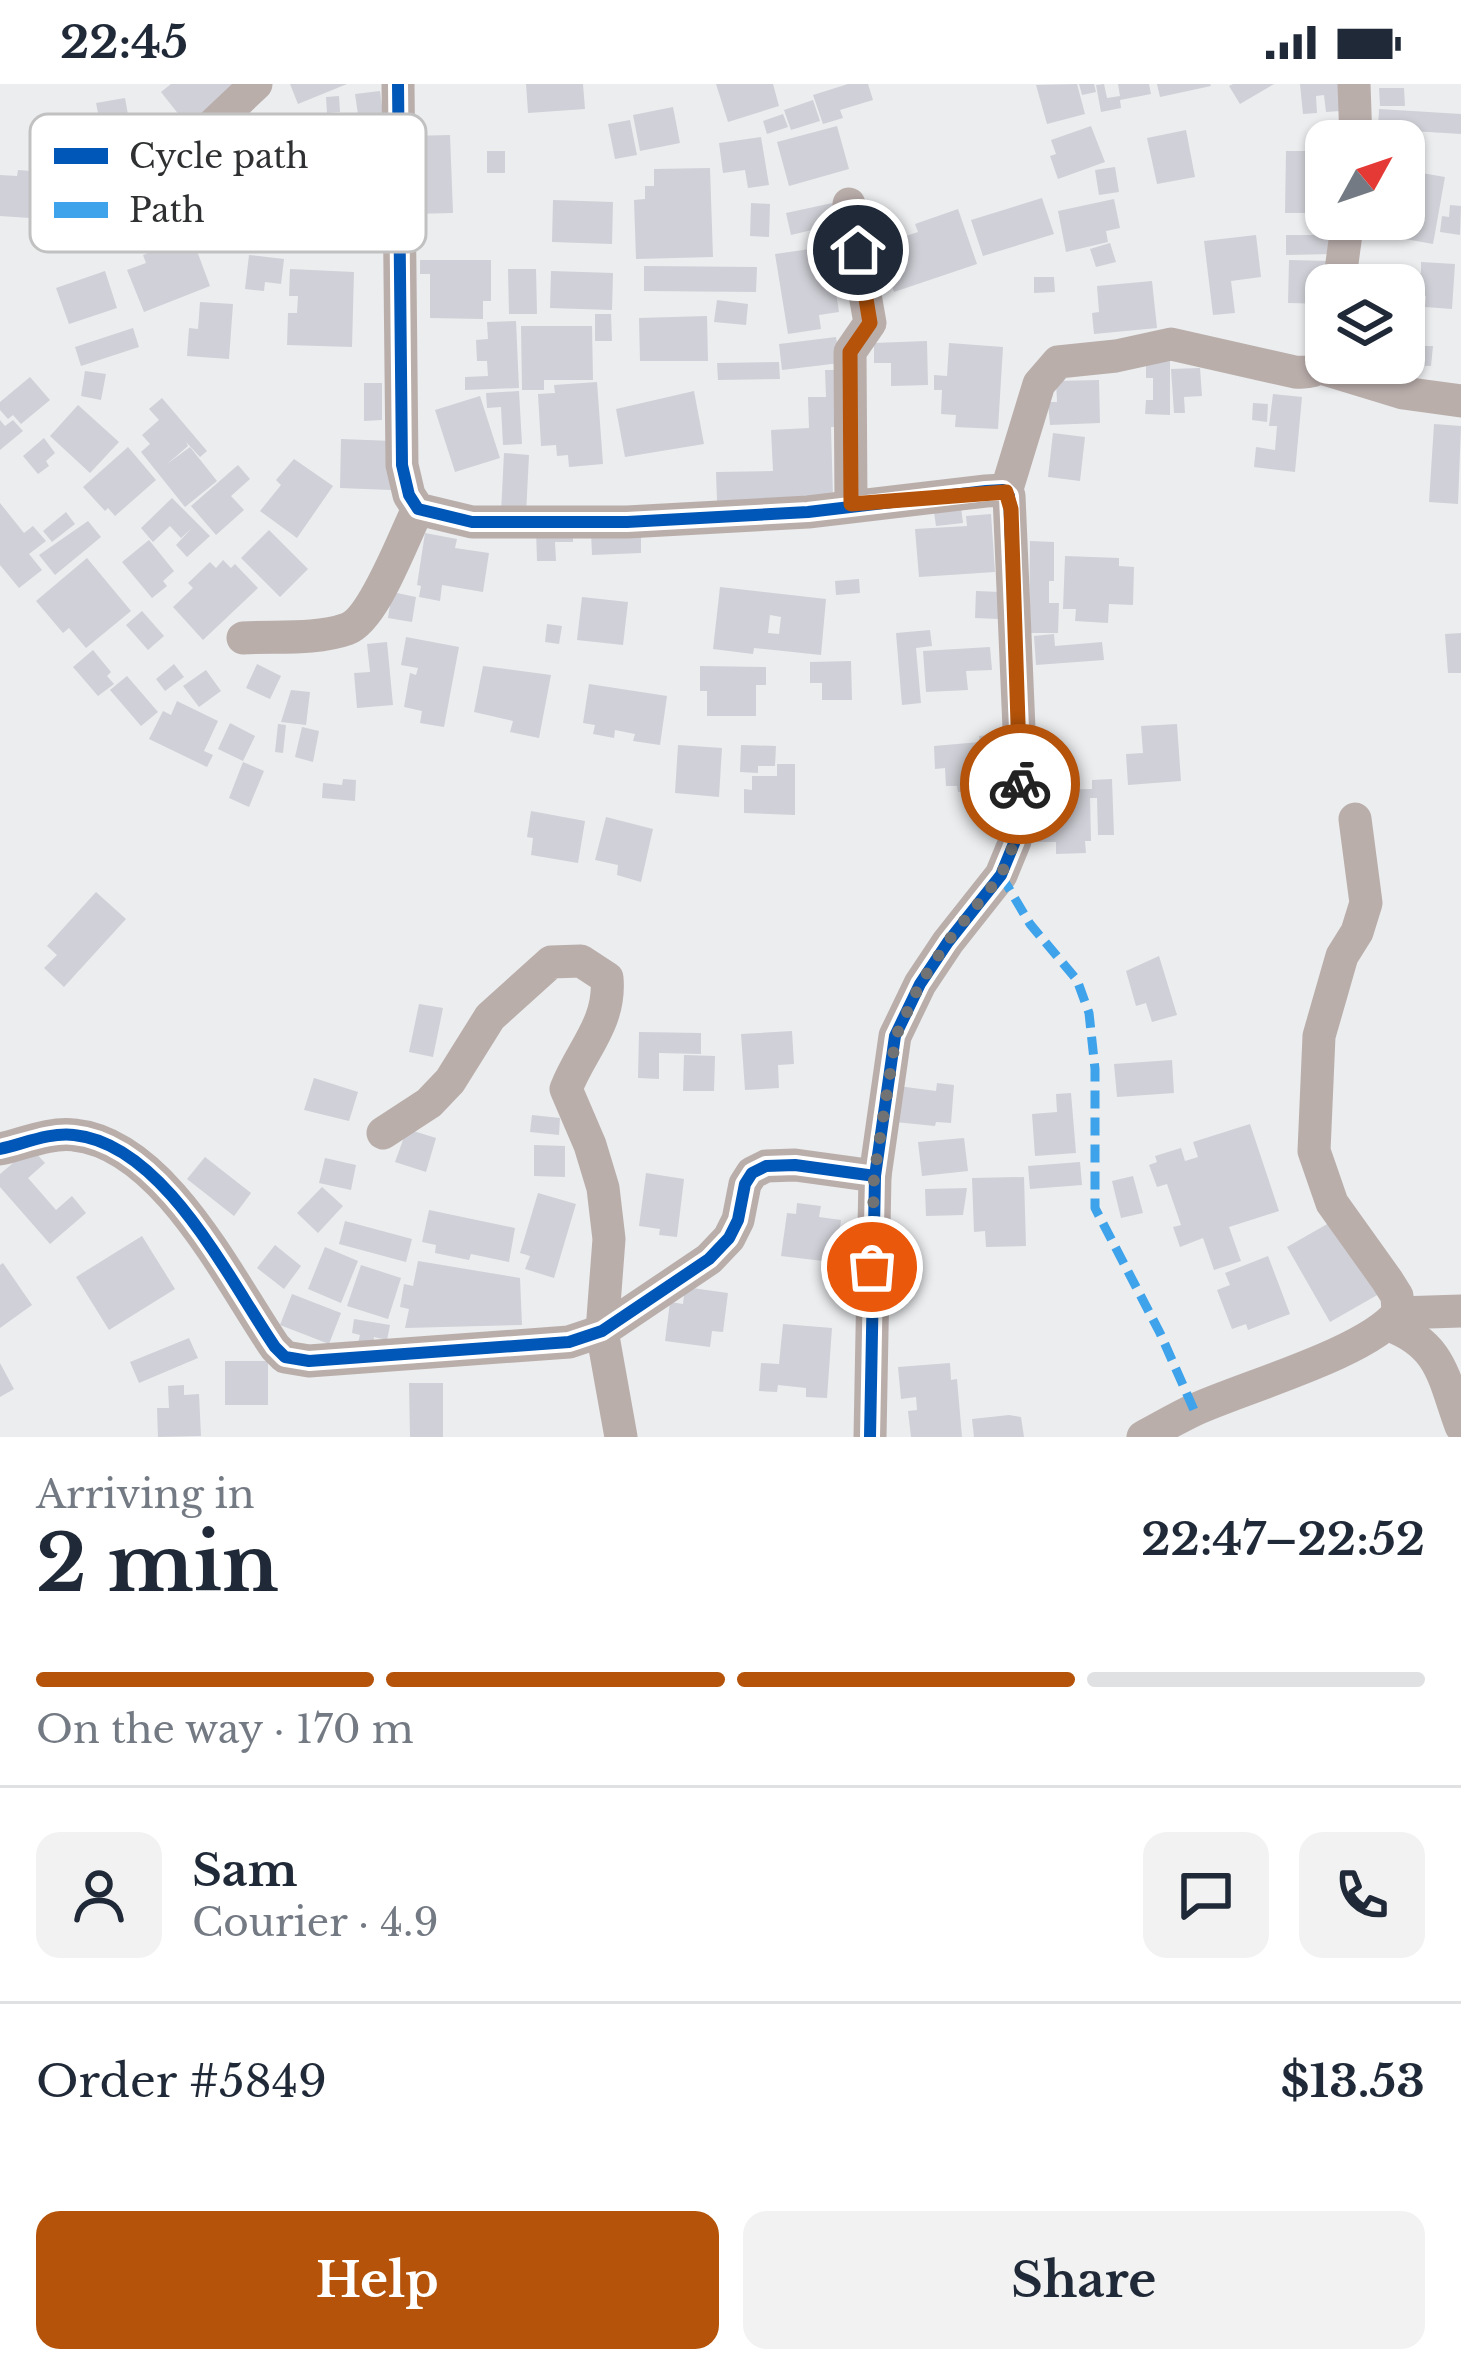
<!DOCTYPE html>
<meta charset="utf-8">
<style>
:root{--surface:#fff;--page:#f2f2f3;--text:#1f2937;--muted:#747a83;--line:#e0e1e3;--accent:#b45309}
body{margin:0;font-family:"Libre Baskerville",serif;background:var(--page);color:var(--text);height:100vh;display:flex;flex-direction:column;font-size:45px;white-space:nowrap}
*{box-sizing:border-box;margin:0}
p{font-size:39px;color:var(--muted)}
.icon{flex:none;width:66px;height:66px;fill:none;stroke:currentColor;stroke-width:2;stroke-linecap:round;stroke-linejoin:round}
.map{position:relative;height:1353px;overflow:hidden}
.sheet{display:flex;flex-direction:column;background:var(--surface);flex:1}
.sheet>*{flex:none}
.needle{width:78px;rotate:50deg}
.buttons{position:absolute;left:1305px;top:36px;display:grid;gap:24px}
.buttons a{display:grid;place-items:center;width:120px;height:120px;border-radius:24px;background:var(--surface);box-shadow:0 3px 9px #0004;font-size:60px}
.pin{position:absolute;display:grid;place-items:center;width:102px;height:102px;color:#fff;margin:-51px;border:6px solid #fff;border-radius:50%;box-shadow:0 3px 12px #0007}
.courier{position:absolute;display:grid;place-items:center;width:120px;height:120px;margin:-60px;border:9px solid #b45309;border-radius:50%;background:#fff;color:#222;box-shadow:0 3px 15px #0007}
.head em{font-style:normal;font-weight:800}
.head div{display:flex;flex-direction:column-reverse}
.head{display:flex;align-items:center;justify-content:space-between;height:204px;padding:0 36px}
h1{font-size:78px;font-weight:800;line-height:90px}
.bar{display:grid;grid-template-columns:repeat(4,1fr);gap:18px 12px;align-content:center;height:144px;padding:0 36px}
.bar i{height:15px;border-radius:9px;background:var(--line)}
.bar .on{background:var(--accent)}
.bar p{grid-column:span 4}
.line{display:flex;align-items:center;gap:30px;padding:0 36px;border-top:3px solid var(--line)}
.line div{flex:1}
.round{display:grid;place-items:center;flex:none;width:126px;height:126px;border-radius:24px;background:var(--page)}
.cta{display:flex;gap:24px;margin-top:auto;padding:24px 36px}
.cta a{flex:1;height:138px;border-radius:24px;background:var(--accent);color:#fff;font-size:48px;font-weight:800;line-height:138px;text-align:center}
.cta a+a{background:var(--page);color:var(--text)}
.status{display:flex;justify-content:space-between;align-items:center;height:84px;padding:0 60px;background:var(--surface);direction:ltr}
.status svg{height:33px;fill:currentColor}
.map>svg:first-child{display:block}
.building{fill:#d0d0d8;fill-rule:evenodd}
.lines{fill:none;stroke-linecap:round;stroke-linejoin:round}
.minor{stroke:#baaeab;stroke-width:33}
.quiet{stroke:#3ea3eb;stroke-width:9;stroke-dasharray:18 9;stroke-linecap:butt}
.cycleway-casing{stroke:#fff;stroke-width:20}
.cycleway{stroke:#0057b8;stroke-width:12}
.done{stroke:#717274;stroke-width:12;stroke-dasharray:0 21.6}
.route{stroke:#b45309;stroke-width:15}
.key{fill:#fff;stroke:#c1c1c1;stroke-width:3}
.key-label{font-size:33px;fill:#2f3031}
</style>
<div class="status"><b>22:45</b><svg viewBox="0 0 49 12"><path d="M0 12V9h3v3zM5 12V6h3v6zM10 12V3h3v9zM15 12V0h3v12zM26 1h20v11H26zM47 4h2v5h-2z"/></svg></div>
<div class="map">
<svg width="1461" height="1353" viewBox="0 0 1461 1353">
<rect width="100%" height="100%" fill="#ebedef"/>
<g class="building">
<path d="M171,0H237L187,41L161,8Z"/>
<path d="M290,0H347L298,20Z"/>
<path d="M526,0H583L585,25L528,29Z"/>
<path d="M716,0H773L779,22L728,38Z"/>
<path d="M848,0H868L873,16L840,26L843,34L823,40L813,11Z"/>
<path d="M1077,0L1085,30L1047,40L1036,1Z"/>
<path d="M1079,0H1094L1096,8L1082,11Z"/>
<path d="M1104,0L1107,14L1120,12L1118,0H1149L1151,10L1120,16L1121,24L1101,28L1096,1Z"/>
<path d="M1157,0H1210L1211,2L1160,13Z"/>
<path d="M1233,0H1274L1240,20L1229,2Z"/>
<path d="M1300,0H1338L1340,27L1326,28L1324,11L1316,12L1317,29L1303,30Z"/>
<path d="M1379,4H1404L1405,22H1380Z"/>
<path d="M380,7L386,54L362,58L355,10Z"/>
<path d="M339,12L340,28L327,29L326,13Z"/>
<path d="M125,14L134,63L106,68L96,19Z"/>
<path d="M813,16L820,37L791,46L784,26Z"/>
<path d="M673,23L680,59L640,67L633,31Z"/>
<path d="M1379,25L1461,30V50L1378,45Z"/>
<path d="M783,30L788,43L767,50L763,37Z"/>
<path d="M630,36L637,71L615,75L608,40Z"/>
<path d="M837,42L849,85L789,102L777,58Z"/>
<path d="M1091,42L1105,78L1058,95L1050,72L1056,70L1051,56Z"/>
<path d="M1186,46L1195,93L1157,100L1147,54Z"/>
<path d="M450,51L453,129L411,130L410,52Z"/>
<path d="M761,53L769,101L748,104L745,86L723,89L719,59Z"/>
<rect x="487" y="67" width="18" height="22"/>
<path d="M1286,67H1308V79H1326V117H1320V129H1285Z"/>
<path d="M1115,83L1119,108L1099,111L1095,86Z"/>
<path d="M710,84L713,173L636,175L634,116L645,115V102H654V85Z"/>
<path d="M18,86L71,90L67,146L29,144L30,134L0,132V91L17,92Z"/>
<path d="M1404,86L1445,93L1433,160L1389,152L1392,135H1404Z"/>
<path d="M1042,114L1054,150L983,172L971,136Z"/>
<path d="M1114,115L1120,144L1106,147L1108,158L1066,168L1058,127Z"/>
<path d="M553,116L613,118L612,160L552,158Z"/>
<path d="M837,118L848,166L818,172L812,146L791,151L786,129Z"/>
<path d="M751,119L770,120L769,153L750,152Z"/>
<path d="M1450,121L1461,122L1460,151L1440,148L1442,132L1449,133Z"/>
<path d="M958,125L977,180L894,208L878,161L918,148L915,140Z"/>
<path d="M1256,151L1261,193L1231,197L1235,229L1213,231L1204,157Z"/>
<path d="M1286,151H1334V170L1286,171Z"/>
<path d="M194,159L210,202L144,228L127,186L146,179L143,171L169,161L172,168Z"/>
<path d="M1110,159L1116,178L1096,183L1090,165Z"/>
<path d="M810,165L813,185L832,182L839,228L819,231L821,245L788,250L775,170Z"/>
<path d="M249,171L284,175L281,200L265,198L264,207L245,205Z"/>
<path d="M420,176H491V217H483V235L430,234V190H420Z"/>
<path d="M1289,176L1330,177L1326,220L1288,219Z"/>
<path d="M1421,178L1455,180L1452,225L1425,223L1426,212L1409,211L1410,189H1421Z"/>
<path d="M644,182L757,183L756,208L644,207Z"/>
<path d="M290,185L354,188L352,263L287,261L288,229H297L298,212H289Z"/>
<path d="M508,185H536L537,230H509Z"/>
<path d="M105,187L117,224L69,240L56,204Z"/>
<path d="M551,187L613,189L612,226L550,224Z"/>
<path d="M1034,193H1054L1055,208L1034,209Z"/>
<path d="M1152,197L1157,244L1094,250L1092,229L1099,228L1097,202Z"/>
<path d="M717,216L748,220L746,241L714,238Z"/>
<path d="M200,218L233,220L229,275L187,272L189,244L198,245Z"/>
<path d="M1404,225L1424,227L1422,262H1433L1431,282L1407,281L1408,275H1404Z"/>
<path d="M595,230H611L612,257H595Z"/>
<path d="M707,232L708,277H640L639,234Z"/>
<path d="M516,237L519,304L465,306V293L488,292L487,277H477L476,256L488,255L487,238Z"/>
<path d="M521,242H592L593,296H544V306H522Z"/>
<path d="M133,244L139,263L81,282L75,263Z"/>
<path d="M836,253L840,279L782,286L779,260Z"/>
<path d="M927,257L928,301L891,302V279H874V259Z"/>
<path d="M949,259L1003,263L998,345L955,343L956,331L941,330L942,306H934V291L947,292Z"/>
<path d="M1146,275L1170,276V331L1145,330L1146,316H1153V294H1146Z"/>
<path d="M779,278L780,295L718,296L717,279Z"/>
<path d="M1200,284L1202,312L1184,313L1185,329H1174L1171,285Z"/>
<path d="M825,286H844L845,343H831L833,414L717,417L716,388L773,387L771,346L809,344L808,313H826Z"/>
<path d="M85,287L106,290L101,316L81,312Z"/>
<path d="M30,293L50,316L21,340L13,331L8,335L0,326V318Z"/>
<path d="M1099,296L1100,339L1050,341L1048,318H1057L1056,297Z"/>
<path d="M597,298L603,380L569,383L568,371L557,372L556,361L541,362L538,310L555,309L554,301Z"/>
<path d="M364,299H382V336L364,337Z"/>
<path d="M519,307L522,360L503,361L501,323L487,324L486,309Z"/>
<path d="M694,307L704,360L625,373L616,325Z"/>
<path d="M1273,310L1302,313L1295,388L1254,383L1256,363L1275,366L1277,342H1269Z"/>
<path d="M480,312L500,374L455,388L435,326Z"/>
<path d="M162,314L207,367L200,373L186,358L188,362L167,380L190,363L217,397L185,423L141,368L150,360L142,351L159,336L149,325Z"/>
<path d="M1253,319L1268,320L1267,338L1252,336Z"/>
<path d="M78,321L119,358L90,389L50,352Z"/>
<path d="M0,336L5,342L13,336L23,347L0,366Z"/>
<path d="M1434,340L1461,342L1458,420L1429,418Z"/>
<path d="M1053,349L1085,353L1080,397L1048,393Z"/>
<path d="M44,354L55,369L46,377L49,382L38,390L23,372Z"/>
<path d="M341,355L393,357L391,406L340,404Z"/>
<path d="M128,363L156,396L115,432L108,424L105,427L83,403Z"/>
<path d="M504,369L529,371L526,431L501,429Z"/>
<path d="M294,375L333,402L297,454L260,427L281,401L276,396Z"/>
<path d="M238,381L250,395L231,412L244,426L216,451L191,422Z"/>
<path d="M172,414L210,452L187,473L176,461L192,444L181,454L170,442L153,458L141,444Z"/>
<path d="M0,419L24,449L33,442L46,457L29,470L42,486L19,504L0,481Z"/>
<path d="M961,424L963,439L936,442L934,428Z"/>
<path d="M66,428L75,440L52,458L43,447Z"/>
<path d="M991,430L995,488L919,493L915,445L967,442L966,432Z"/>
<path d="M88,437L101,453L55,491L39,471Z"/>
<path d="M573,444V458H555L556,477H537L536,445Z"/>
<path d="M269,446L308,485L280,513L241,474Z"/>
<path d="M641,447V469L592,471L591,448Z"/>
<path d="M425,449L457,455L455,464L489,469L483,508L442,501L440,517L419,513L421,502L417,501Z"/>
<path d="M149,456L174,487L163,497L167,502L152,514L122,478Z"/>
<path d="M1030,457L1054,458V497H1049V519H1059L1058,549H1029Z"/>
<path d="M1065,472L1119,474V482L1134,483L1133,521L1109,520L1108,539L1075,537L1076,525H1063Z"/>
<path d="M87,474L131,527L86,564L69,544L63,549L36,517Z"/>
<path d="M223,476L231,484L235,480L258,504L203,556L173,523L193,504L188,499L210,478L216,484Z"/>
<path d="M859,495L860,509L836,511L835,497Z"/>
<path d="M720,503L826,515L821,571L754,564L753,570L713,565ZM770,531L781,533L779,550L768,549Z"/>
<path d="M976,507L1000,508L999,535L975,534Z"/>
<path d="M392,508L416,513L412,538L388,534Z"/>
<path d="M582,513L628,518L623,561L577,556Z"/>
<path d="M142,527L164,552L148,566L126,541Z"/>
<path d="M547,540L562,542L559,560L545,558Z"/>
<path d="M930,546L932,562L916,564L921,619L902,621L896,549Z"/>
<path d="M1461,549V589H1448L1445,550Z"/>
<path d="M1054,550L1055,562L1102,558L1104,576L1036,581L1034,552Z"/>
<path d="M406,553L459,563L444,643L420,639L422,627L404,623L410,589L416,591L418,584L401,581Z"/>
<path d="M387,558L393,621L357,624L354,589L370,588L367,560Z"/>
<path d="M990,563L992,586L966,587L968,606L926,608L923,567Z"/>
<path d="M93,566L111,588L107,592L114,600L98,612L73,583Z"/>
<path d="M851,577L852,616H822V599H810V578Z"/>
<path d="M174,580L184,593L165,607L156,595Z"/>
<path d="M257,580L281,592L270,615L246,604Z"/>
<path d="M483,582L551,591L539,654L510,648L513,637L474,628Z"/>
<path d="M700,582L766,583V601H756V632H707V607H700Z"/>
<path d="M206,586L221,607L199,623L183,602Z"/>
<path d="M127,592L158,628L141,642L110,606Z"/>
<path d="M589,600L667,612L660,661L633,657L635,650L615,646L614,654L593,650L595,641L583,639Z"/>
<path d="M291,606L310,608L306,641L281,638Z"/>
<path d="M177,617L218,637L204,667L213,671L207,683L149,655L163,627L171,631Z"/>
<path d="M230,639L255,652L243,677L218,665Z"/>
<path d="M278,640L286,641L283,669L275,668Z"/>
<path d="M1177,640L1181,697L1128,701L1126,670L1143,669L1141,642Z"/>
<path d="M302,643L319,647L313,678L295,673Z"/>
<path d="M1000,650L1004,705L958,708L957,702H946L945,684L935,685L934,662L980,658L979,652Z"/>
<path d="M1033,660H1054L1055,677L1034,678Z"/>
<path d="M678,661L722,664L719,713L675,709Z"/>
<path d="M741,661L776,662L775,682H758V689L740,688Z"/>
<path d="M243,678L264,687L249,723L229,714Z"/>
<path d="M777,680H795V731L744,729V705L752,706V692H777Z"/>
<path d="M343,695L356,696L355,717L322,714L323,699L342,701Z"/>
<path d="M1112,695L1114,751H1098L1097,714H1090L1091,757H1085L1086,769L1056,770V758H1036L1031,706L1092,705V696Z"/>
<path d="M531,727L585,737L578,779L531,771L533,754L527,753Z"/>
<path d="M606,733L653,745L641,798L617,791L618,781L595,776Z"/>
<path d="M96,808L126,835L64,903L44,884L57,871L47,862Z"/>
<path d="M1159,872L1177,931L1152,938L1146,919L1136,922L1126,887Z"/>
<path d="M419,920L443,924L433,973L409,968Z"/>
<path d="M792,947L794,980L778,981L779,1004L745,1006L741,950Z"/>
<path d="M639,948L701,949V970L659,969V995L638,994Z"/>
<path d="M684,971L715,972L714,1007H683Z"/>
<path d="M1172,976L1174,1009L1117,1013L1114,980Z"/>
<path d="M314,994L358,1008L349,1037L304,1026Z"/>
<path d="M937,999L954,1001L951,1039L936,1038L935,1042L895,1038L898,1002L936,1007Z"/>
<path d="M1071,1009L1076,1069L1035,1072L1032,1030L1057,1028L1056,1010Z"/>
<path d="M532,1031L560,1034L559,1051L530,1048Z"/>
<path d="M1250,1040L1279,1127L1229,1143L1241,1177L1214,1186L1203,1154L1180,1163L1173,1143L1181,1141L1167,1100L1157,1103L1149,1081L1157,1078L1155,1072L1181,1064L1185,1077L1198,1073L1193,1058Z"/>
<path d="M407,1045L436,1054L426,1088L395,1078Z"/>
<path d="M964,1054L968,1087L922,1092L918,1058Z"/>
<path d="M534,1061L565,1062V1093L534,1092Z"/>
<path d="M31,1064L45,1079L28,1094L56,1126L72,1112L86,1129L50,1160L0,1103V1090Z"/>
<path d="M205,1073L251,1109L234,1132L187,1095Z"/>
<path d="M325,1074L356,1081L351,1106L319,1099Z"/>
<path d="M1080,1078L1082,1101L1030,1105L1028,1082Z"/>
<path d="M646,1089L684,1095L677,1153L659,1151L660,1145L639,1142Z"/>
<path d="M1133,1092L1143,1129L1121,1134L1112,1097Z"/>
<path d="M1024,1093L1026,1162L986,1163L985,1147L974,1148L972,1094Z"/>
<path d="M322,1103L343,1122L318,1149L297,1129Z"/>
<path d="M967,1104L963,1131L926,1132L925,1105Z"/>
<path d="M538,1109L576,1120L554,1194L525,1185L530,1172L520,1169Z"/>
<path d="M797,1119L821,1122L819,1133L841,1136L836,1173L824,1172L823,1177L781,1172L787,1129L796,1130Z"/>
<path d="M429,1126L515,1144L509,1178L471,1170L469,1176L435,1169L436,1161L422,1158Z"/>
<path d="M1336,1135L1379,1210L1330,1238L1287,1163Z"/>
<path d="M345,1137L412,1155L406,1178L339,1160Z"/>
<path d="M142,1152L175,1205L109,1246L76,1193Z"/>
<path d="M275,1161L301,1182L284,1205L257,1184Z"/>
<path d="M325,1163L358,1177L341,1219L308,1205Z"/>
<path d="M1268,1172L1290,1230L1248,1246L1246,1240L1232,1245L1217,1206L1230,1201L1225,1189Z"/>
<path d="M418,1177L520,1194L522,1241L405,1244L409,1225L400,1223L404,1200L413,1202Z"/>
<path d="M3,1179L32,1221L0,1244V1181Z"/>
<path d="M361,1181L401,1194L388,1235L347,1222Z"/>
<path d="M685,1203L728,1209L723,1248L712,1247L710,1263L665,1257L670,1218L683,1220Z"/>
<path d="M292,1210L341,1229L329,1260L280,1241Z"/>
<path d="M354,1235L390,1241L387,1256L374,1253L373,1261L358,1259L360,1251L352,1249Z"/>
<path d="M783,1240L832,1244L827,1314L806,1313V1304L778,1301L777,1308L759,1307L761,1279L779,1280Z"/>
<path d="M189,1254L198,1274L139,1299L130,1278Z"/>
<rect x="225" y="1277" width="43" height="44"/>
<path d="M0,1279L14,1305L0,1313Z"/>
<path d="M950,1279L951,1296L957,1295L962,1353H911L908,1327L917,1326L916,1313L901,1315L898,1283Z"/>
<path d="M409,1299H443V1353H410Z"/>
<path d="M184,1301V1311L199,1310L201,1352L158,1353L157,1324H169L168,1302Z"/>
<path d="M1009,1331L1021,1333L1024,1353H974L972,1335Z"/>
</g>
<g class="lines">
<g class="minor">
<path d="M398,0L402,381L409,411L418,425L472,438H627L808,428L986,407L1003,406L1009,412L1021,691L1015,757L1001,791L948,858L920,900L895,952L875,1092L870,1353"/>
<path d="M1354,0L1356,57"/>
<path d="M849,120L870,239L850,268L851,420"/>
<path d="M128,121L256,0"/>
<path d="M1339,201L1348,135"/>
<path d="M1321,284L1403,309L1461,317"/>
<path d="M1006,408L1039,300L1058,278L1116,272L1171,260L1295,288C1308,289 1318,288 1326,276"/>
<path d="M243,554C276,552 316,556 347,545C374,536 404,452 418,425"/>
<path d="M383,1049L429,1019L450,997L490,933L551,878L581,877L607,894C611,939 581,966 566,1005L590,1061L603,1104L609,1155L602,1247L621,1353"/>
<path d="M0,1065C23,1060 50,1048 74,1051C164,1060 229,1196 275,1263L285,1273L309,1277L569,1258L602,1247L709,1175L729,1154L738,1136L745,1100L752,1089L766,1082L795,1081L875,1092"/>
<path d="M1398,1229L1461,1227"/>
<path d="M1389,1241C1442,1261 1443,1293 1461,1342"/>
<path d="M1143,1353C1160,1344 1177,1334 1194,1326C1244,1303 1367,1269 1398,1229L1397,1212L1387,1196L1332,1119L1314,1067L1319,952L1342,872L1357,848L1366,819L1355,735"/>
</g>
<path class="quiet" d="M1001,791L1030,840L1077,896L1089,929L1095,985V1124L1160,1249L1194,1326"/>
<defs>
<g id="cycleway">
<path d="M398,0L402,381L409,411L418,425L472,438H627L808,428L986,407L1003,406L1009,412L1021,691L1015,757L1001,791L948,858L920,900L895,952L875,1092L870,1353"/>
<path d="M0,1065C23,1060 50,1048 74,1051C164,1060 229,1196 275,1263L285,1273L309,1277L569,1258L602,1247L709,1175L729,1154L738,1136L745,1100L752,1089L766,1082L795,1081L875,1092"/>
</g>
</defs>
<use href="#cycleway" class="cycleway-casing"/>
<use href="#cycleway" class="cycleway"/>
</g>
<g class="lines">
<path class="done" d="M872,1183L874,1092L896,952L920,900L948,857L1001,791L1015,757L1020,700"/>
<path class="route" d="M858,166L870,239L850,268L851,420L1006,408L1011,425L1020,700"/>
</g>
<rect x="30" y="30" width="396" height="138" rx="18" class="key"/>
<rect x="54" y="64" width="54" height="16" fill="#0057b8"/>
<rect x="54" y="118" width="54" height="16" fill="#3ea3eb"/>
<g class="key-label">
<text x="129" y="84">Cycle path</text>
<text x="129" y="138">Path</text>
</g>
</svg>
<div class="buttons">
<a><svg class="needle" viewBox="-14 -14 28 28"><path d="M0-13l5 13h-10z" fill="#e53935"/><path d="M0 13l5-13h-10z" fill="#747a83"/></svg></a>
<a><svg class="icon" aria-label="layers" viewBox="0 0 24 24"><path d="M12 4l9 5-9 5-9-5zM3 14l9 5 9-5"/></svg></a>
</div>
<div class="pin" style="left:872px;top:1183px;background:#ea580c"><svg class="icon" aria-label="bag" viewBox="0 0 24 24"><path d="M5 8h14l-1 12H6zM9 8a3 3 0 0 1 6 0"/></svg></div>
<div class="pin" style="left:858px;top:166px;background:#1f2937"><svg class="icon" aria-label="home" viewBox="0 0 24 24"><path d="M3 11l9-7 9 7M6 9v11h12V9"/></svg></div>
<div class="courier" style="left:1020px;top:700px"><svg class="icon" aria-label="bike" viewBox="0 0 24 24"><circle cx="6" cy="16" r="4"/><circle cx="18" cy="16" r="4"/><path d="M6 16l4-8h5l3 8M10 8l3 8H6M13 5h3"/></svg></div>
</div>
<section class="sheet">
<div class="head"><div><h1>2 min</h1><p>Arriving in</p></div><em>22:47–22:52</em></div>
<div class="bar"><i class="on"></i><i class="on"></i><i class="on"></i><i></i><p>On the way · 170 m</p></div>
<div class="line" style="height:216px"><a class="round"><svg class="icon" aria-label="person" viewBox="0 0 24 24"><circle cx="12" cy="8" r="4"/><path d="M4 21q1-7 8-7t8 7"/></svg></a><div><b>Sam</b><p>Courier · 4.9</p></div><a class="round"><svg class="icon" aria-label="chat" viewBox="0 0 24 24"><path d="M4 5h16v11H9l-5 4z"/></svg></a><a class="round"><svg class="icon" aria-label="phone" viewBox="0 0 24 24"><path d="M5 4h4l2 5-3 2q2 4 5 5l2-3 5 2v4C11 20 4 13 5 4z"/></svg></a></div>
<div class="line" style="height:156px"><div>Order #5849</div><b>$13.53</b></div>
<div class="cta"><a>Help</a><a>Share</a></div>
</section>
